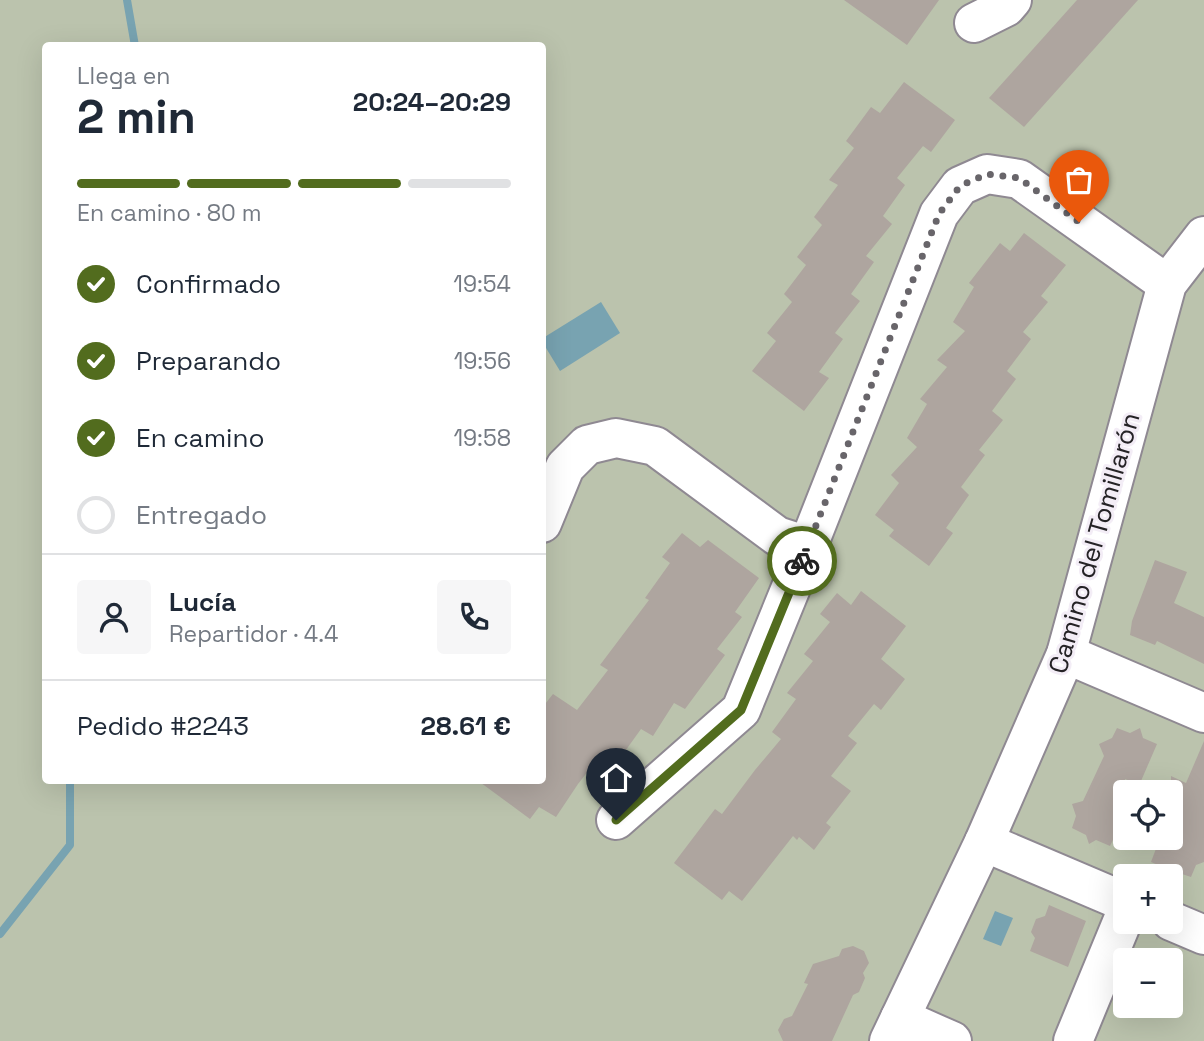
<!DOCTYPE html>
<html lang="es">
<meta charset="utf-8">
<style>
:root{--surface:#fff;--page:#f6f6f7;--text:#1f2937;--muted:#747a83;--line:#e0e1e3;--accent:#526c1e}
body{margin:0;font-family:"Space Grotesk",sans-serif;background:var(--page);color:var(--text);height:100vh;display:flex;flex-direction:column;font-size:26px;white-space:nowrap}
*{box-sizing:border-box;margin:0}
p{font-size:23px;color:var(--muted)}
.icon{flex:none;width:38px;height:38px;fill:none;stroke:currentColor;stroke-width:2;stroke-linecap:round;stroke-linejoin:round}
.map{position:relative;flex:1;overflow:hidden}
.side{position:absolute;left:42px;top:42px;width:504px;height:742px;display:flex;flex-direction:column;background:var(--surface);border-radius:7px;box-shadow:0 7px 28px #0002}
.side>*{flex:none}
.tools{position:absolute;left:1113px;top:780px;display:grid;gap:14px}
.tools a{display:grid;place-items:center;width:70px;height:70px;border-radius:7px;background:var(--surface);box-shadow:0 7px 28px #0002;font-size:35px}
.pin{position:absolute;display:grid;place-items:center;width:60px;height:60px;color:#fff;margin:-72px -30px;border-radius:50% 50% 50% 0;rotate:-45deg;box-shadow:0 0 7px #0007}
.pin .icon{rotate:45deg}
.courier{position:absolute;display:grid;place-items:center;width:70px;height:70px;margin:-35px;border:5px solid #526c1e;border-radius:50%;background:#fff;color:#222;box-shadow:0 2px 9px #0007}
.overview em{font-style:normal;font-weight:600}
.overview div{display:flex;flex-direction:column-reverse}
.overview{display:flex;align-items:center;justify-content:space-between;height:119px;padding:0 35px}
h1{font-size:46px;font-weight:600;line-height:52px}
.bar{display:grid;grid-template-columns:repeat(4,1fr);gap:10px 7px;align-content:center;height:84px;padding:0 35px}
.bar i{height:9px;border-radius:5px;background:var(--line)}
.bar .active{background:var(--accent)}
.bar p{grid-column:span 4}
.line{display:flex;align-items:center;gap:18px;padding:0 35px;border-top:2px solid var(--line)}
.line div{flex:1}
.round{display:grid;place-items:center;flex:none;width:74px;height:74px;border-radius:7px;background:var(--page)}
ol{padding:0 35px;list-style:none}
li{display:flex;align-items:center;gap:21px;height:77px}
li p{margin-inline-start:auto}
li .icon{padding:7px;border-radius:50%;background:var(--accent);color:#fff;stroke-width:4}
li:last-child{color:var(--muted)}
li i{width:38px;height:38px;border:4px solid var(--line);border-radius:50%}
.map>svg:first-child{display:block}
.green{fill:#bbc3ad;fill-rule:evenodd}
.water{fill:#78a3b1}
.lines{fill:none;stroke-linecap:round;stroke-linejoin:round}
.stream{stroke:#78a3b1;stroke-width:8}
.building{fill:#aea59f}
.minor-casing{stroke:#8f8992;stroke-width:42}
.minor{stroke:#fff;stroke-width:38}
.done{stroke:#68656a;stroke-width:7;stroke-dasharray:0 12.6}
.route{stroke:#526c1e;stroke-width:9}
.labels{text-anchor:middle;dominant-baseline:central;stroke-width:6;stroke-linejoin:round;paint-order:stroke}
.street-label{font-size:26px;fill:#252326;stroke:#f3edf6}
</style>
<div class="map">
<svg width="1204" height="1041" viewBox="0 0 1204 1041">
<rect width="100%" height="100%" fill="#e5e0e9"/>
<path class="green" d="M0,0H1204V1041H0ZM46,46H542V780H46ZM1125,793H1171V838H1125ZM1125,877H1171V922H1125ZM1125,961H1171V1006H1125Z"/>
<g class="water">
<path d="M601,302L620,333L560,371L543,343V338Z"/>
<path d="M995,911L1013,918L1001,946L983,939Z"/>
</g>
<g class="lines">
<g class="stream">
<path d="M127,0L135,46"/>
<path d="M0,934L70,845V780"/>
</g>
</g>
<g class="building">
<path d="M844,0H939L907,45Z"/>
<path d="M1077,0H1138L1024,127L989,98Z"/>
<path d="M904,82L955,120L931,152L923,146L897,178L905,185L883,216L892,224L866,256L874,262L851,294L860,301L835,333L843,339L819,372L829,378L804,411L752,371L776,341L767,333L792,302L784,294L806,265L797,257L822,225L814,217L838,185L829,180L854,148L846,141L871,107L880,113Z"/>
<path d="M1024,233L1066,265L1041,296L1048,302L1023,332L1031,339L1007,371L1016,379L992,411L1003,420L979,450L985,455L961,487L969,495L946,528L953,533L929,566L889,536L894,530L875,515L899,483L891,475L917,447L907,438L927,404L920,399L947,367L937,360L965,331L953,322L974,287L969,283L1000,243L1010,251Z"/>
<path d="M682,533L700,547L708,540L759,578L735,612L742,617L717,649L725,655L685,709L674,703L653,736L641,729L618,761L603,752L578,784L556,817L539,807L530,819L477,780H542V708L553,694L577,710L608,670L600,665L649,600L645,598L670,563L662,557Z"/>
<path d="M1155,560L1187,572L1174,603L1204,617V664L1157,641L1155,645L1130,635L1132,621Z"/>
<path d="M861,591L906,626L881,659L905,679L881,710L874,704L848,736L857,743L831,776L851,791L826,823L831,827L814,850L799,837L797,840L793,836L742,901L729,891L722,900L674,863L715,809L722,814L755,770L781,739L772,732L796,699L787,693L813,661L804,654L830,622L820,614L837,593L851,605Z"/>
<path d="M1117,728L1130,733L1140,728L1143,738L1157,744L1141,781L1138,784L1125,779V815L1110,846L1096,840L1089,844L1086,835L1072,828L1076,816L1072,804L1083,801L1104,756L1099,744L1112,738Z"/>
<path d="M1204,741V862L1196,865L1191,877L1176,872L1167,876L1165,868L1151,862L1160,838H1171V776L1186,783Z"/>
<path d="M1049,905L1086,921L1068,967L1030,951L1035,938L1031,932L1036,919L1045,916Z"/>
<path d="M853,946L864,951L869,963L863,973L865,978L859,992L853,995L832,1041H783L778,1030L784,1019L792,1016L808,984L804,983L813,964L839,956L842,949Z"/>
</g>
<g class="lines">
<defs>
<g id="minor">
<path d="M974,23L1006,7L1012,0"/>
<path d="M542,523L565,467L587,445L616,438L655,446L777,536L808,546"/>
<path d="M1066,654L1204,713"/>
<path d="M616,820L741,710L808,546L939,214L960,186L987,174L1019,179L1167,284"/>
<path d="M984,842L1125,902"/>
<path d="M1171,921L1204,935"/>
<path d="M900,1018L952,1041"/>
<path d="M889,1041L984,842L1066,654L1167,284L1204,236"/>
<path d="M1073,1041L1125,915"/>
</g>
</defs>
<use href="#minor" class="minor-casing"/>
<use href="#minor" class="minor"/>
</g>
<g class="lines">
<path class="done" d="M802,561L939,214L960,186L987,174L1019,178L1079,222"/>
<path class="route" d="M616,820L741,710L802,561"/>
</g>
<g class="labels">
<g class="street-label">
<text transform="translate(1094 543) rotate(-74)">Camino del Tomillarón</text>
</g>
</g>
</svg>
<div class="tools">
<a><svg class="icon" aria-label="locate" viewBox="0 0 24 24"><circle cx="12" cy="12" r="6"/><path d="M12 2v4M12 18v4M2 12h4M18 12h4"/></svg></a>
<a>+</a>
<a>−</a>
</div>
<div class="pin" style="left:1079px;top:222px;background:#ea580c"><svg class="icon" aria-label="bag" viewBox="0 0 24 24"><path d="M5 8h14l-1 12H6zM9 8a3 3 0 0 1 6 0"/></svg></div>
<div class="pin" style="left:616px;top:820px;background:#1f2937"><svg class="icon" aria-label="home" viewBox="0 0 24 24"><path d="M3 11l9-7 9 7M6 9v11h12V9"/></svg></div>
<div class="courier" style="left:802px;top:561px"><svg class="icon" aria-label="bike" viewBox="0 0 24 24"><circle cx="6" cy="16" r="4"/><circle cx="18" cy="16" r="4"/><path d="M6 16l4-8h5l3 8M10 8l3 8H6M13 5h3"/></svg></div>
<section class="side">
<div class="overview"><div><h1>2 min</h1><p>Llega en</p></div><em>20:24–20:29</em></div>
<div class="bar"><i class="active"></i><i class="active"></i><i class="active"></i><i></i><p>En camino · 80 m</p></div>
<ol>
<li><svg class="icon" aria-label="check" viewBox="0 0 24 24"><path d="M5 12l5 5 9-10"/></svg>Confirmado<p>19:54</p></li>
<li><svg class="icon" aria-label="check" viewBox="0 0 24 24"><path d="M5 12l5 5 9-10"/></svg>Preparando<p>19:56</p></li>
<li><svg class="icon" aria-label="check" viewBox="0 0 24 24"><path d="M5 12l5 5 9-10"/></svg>En camino<p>19:58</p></li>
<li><i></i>Entregado</li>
</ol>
<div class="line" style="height:126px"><a class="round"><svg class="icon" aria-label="person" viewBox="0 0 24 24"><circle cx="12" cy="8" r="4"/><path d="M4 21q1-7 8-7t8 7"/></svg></a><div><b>Lucía</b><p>Repartidor · 4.4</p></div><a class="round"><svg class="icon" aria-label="phone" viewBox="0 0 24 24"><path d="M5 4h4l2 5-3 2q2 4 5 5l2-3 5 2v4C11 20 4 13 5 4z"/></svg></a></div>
<div class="line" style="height:91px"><div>Pedido #2243</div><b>28.61 €</b></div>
</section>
</div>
